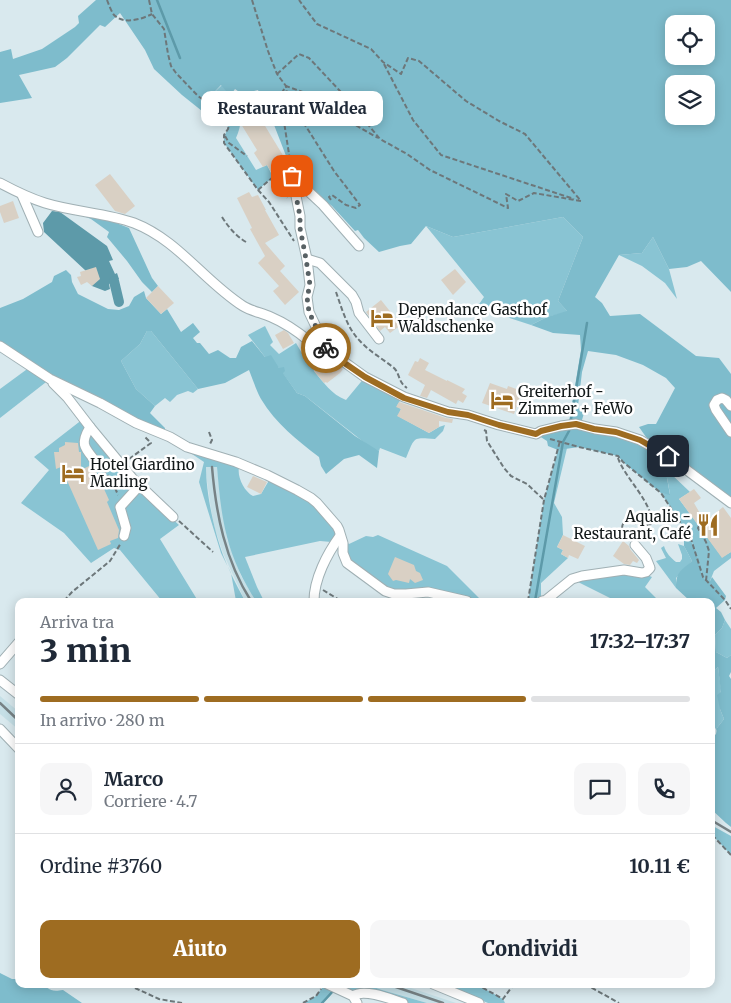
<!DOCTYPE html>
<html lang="it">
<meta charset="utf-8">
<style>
:root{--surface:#fff;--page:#f6f6f7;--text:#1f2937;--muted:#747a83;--line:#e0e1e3;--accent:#9e6c21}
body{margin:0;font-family:Merriweather,serif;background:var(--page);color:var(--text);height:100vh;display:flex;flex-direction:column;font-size:19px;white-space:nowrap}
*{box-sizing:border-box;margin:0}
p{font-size:16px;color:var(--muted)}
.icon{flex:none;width:28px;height:28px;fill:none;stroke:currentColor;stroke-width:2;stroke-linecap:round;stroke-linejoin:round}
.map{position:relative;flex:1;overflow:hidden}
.sheet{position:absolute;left:15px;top:598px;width:700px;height:390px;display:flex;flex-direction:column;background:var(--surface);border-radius:10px;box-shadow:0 2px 12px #0003}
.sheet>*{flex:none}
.tools{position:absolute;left:665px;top:15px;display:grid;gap:10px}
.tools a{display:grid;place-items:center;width:50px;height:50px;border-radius:10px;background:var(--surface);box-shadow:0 2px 12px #0003;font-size:25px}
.pin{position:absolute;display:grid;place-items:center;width:42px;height:42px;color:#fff;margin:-21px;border-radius:10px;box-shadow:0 2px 8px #0006}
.courier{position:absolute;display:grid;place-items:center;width:50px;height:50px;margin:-25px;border:4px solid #9e6c21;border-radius:50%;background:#fff;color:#222;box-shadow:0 1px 6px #0007}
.bubble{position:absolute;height:35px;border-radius:10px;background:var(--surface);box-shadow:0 2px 12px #0003;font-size:16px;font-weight:800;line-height:35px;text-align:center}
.headline em{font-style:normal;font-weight:800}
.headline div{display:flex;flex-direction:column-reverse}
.headline{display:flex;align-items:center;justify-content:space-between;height:85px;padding:0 25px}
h1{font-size:32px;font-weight:800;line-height:38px}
.bar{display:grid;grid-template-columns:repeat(4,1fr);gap:8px 5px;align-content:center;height:60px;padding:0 25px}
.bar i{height:6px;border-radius:4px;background:var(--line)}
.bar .current{background:var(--accent)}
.bar p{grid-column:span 4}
.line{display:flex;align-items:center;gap:12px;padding:0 25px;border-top:1px solid var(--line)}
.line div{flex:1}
.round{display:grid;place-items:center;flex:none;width:52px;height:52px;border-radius:10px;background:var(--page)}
.action{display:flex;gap:10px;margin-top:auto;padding:10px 25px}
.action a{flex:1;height:58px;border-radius:10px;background:var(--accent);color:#fff;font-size:20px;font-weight:800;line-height:58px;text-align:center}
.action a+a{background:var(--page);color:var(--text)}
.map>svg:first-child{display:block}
.built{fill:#c5dfe6}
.green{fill:#89c4d3}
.forest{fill:#7ebccc;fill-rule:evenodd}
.water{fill:#5d9aa9}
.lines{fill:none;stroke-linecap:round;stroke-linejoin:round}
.stream{stroke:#5d9aa9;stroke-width:2.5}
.canal{stroke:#5d9aa9;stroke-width:10}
.building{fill:#d9d0c4}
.minor-casing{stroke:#a0b0b4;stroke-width:11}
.path{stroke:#6d777a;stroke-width:2;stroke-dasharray:5 2.5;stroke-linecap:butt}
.minor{stroke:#fff;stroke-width:9}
.rail{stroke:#778285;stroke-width:2.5}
.done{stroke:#586164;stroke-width:5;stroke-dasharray:0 9}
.route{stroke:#9e6c21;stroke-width:6}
.labels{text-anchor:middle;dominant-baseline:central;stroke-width:5;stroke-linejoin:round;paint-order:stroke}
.poi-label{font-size:15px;fill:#121819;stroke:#fff;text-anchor:start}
</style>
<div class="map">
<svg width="731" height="1003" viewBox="0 0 731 1003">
<rect width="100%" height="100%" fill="#d9e9ee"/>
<g class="built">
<path d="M205,467H217L220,495L227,539L241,576L256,601H245L223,553L215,529L211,509Z"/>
<path d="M0,696L19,712V730L0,714Z"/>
<path d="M365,984H399L456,1003H427L382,990Z"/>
</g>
<g class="green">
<path d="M222,85C236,104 247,113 236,138L256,170L267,165L273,177L258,190L224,143C223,134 230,129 228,120L205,101Z"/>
<path d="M563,217L583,237L558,301L568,312L547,317L531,325L494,313L475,310L484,297L426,226L453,237Z"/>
<path d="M653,237L669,269L677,299L665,283L642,266L619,255L642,253Z"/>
<path d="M265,326L273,342L270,345L279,354L296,343L303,355L316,346L327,358L320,364L318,363C314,365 313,367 314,371C324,383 331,394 346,400L365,377L402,397L397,406L401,409L398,416L429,433L439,427L445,425L443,431L435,439C412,437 415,437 406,458L380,448L379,451L370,447L305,396L297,393L279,368L265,357L248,335Z"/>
<path d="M147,331H151L198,389L193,393L188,391L177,395L170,402L165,398L155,406L136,389L121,361L140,344Z"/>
<path d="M30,367L50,379L0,418V389Z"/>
<path d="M83,419L138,487L179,525L160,539L198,601H162L120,550L114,548L91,563L64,533L21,503L49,470L34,457Z"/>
<path d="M567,448L554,503L562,517L563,535L557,547L563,550L561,554L568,558L541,583V601H528L544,500L558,450Z"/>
<path d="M189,452L239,467C237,477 244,491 253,496L261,494L271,477L305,495L340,536L349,544L366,536L373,537L378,535L447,566L482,601H467L440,594H394L349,565L343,543L320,541L245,557L257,587L264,601H256C244,583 232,558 227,537C221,514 219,490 217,467H206C206,493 214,530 223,555C229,571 237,586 245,601H236L231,573L221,553L199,482L204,462Z"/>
<path d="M664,461L669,472L690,492L679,499L722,557L731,552V558L714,571L710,581H706L703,577L691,539L661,493L670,494Z"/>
<path d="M678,544L684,546L692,561L676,578V588L656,561L666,558L661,548L664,546C666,553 671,558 676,562H680L682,559V555Z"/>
<path d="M642,573L652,577L645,587L659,601H616L572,579L582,576Z"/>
<path d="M725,620L731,629V655L727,658L716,652L715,635L722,628Z"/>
<path d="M718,667L721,688L720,709L724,719L717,728V731L711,721V673Z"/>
<path d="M711,825L731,836V855L715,838L711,837Z"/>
<path d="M325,984H365L382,990L427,1003H403L336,989L323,1003H304L316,996Z"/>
<path d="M443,984H476L503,999L505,1003H488Z"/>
</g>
<g class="forest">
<path d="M96,0H731V292L701,261L687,267L669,269L653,237L642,253L619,255L595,297L602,303L610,316L640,314L696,356L719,358L731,374V499L693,470L646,437L639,427L648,424H656L675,388L666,378L643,365L616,355L588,351L582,372L578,406L584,413L582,420L577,423L616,432L665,454L664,461L670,495L661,493L623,462L618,456L579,447L558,450L548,446L547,441L536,434L569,422L581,350L580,335L553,333L531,325L547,317L567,311L558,301L583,237L563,217L453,237L426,226L411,244L400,246L379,252L364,238L358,230L355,231L332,206L302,182L294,167L288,161L264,99L260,95L258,90L242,94L235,89L230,96L221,85L206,101L212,106V119L182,95L154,69L145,50L120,13L105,27L100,25L67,58L55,67L19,75L32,98L0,103V52L11,49L13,59L42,49L75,27L79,23L78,16ZM674,24H706V56H674ZM674,84H706V116H674Z"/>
<path d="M70,211L114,222L129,228L152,278L158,286L152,292L142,282L127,261L107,237L109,232L91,219Z"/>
<path d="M66,270L71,275L72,282L78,294L108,309L119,310L129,306L134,297L144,291L146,298L161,314L167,309L181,332L193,323L200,332L193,338L197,343H200L209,354L218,350L230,358H236L241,347L252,341L265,357L271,355L279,368L284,367L285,371L283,373L297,393L305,396L355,436L379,451L377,468L359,455L344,459L326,474L321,466L319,457C297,440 276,424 261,399C256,390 253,380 249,370L225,383L198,389L151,331H147L140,344L121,361L136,389L155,406L150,413L165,428V435L136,423L0,346V308L23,299L52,282L54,276Z"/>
<path d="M688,535L694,547L703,577L706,581V580L710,581L712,577L726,596L725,600L716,608L721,612L725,620L722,628L715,635L716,652L727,658L731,655V672L729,676L731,679V827L726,823L711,809V739L716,734L717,728L724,719L720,709L717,695L721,692L718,667L711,673V601H690L676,588C676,571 681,571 692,561L684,546V538Z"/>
<path d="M0,973L12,979H19V984C25,984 34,982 39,984C50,987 48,993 63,990L82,1003H0Z"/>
</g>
<path class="water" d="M52,211L60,212L107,246L113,260L109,261L115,274L117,273L119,279L109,284L110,289L105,291L92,286L86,271L44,232L43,223Z"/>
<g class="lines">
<g class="stream">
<path d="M157,0L180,58"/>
<path d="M535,601L563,442L569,431L587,323"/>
<path d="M322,1003L334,990"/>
</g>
<path class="canal" d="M114,281L119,302"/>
</g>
<g class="building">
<path d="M253,106L287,162L271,172L267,165L263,167L254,153L257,150L241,124L245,121L241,113Z"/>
<path d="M110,174L135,206L125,214L115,211L95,185Z"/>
<path d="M249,192L252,197L258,195L266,210H265L279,235L265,243L285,266L280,271L299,292L285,305L273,291L279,286L258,263L265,256L250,229L252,228L237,198Z"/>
<path d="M13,201L19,218L4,223L0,212V206Z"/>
<path d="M96,267L100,279L92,286L87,282L81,285L77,277L81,276L80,272Z"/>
<path d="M455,269L466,282L453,295L441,280Z"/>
<path d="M158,286L174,303L161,314L146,298Z"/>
<path d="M381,300L401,325L390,333L385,327L380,331L366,312Z"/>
<path d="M284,330L288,333L294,343L283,349L275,335Z"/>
<path d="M329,358L343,369L340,373L327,383L326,382L324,383L314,371V366Z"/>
<path d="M420,358L429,363L425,370L447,381V380L465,389L462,393L467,396L463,403L458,400L456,404L431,390L427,398L420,396L425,385L408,375L415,361L418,362Z"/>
<path d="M490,383L507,389L508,386L522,391L514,414L482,403Z"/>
<path d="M399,402L446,418L453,419L452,423L439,421V427L429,433L397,416L401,409L396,407Z"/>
<path d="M65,442L78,443L79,452H81V470L91,465L95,469L109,500L107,502L119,530L118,538L110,541L111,544L98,550L61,467L56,469L54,452H59V448L65,445Z"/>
<path d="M253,476L267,482L261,494L247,487Z"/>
<path d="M694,489L701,498L694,503L705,522L723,507L731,518V552L722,558L679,499Z"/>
<path d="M563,535L585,546L578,559L569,555L568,558L561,554L563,550L557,547Z"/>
<path d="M623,541L629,546L630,549L639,560L637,563L633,561L630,565L624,564L613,556Z"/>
<path d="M395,557L414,565L416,571L420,573L423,580L415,583L410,579L409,583L396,580L393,581L388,574Z"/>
</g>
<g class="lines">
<defs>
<g id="minor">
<path d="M292,176L300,216V228L307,259L310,285L307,297L309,312L318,331L320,336L319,341"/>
<path d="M292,176L323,205L359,246"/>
<path d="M0,183C15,191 29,198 45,203C74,212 107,213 134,223C178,240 204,281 243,306C251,311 262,313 271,317C285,323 297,331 309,341L313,343L319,341L340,359L365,377L404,397L448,412L468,415L499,425L536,434L541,431L561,426L576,424L595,429L616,432L640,440L668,456L731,503"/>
<path d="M22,195L38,232"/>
<path d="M307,259L320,263L352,295L356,302L359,313L379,339"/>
<path d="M0,346L50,379L100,403L136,423L170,437L187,447L236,462L267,475L297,490L311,498L317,503L337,526L339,530L343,543V553L347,563L385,591L394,594H406L428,592L467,601"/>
<path d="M53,383L67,397L90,427L133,479L173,517"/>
<path d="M731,406L726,400L722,398L717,400L714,405L716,410L731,432"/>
<path d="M90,427C79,445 85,448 97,463"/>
<path d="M124,536L126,528L120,507L140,485"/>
<path d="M314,601C314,579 327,554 340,536"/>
<path d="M542,601L546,600L572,579L582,576L624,570L642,573L646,572L650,568L646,558L635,545"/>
<path d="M0,664L19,642"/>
<path d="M0,680L19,695"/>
<path d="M0,729L19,749"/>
<path d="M327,984L353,996L357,1003"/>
<path d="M433,984L479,1003"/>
<path d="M353,996C364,988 391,999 403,1003"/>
</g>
</defs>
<use href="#minor" class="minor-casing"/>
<g class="path">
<path d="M107,0C109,5 111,11 114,15C124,25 142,19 152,14"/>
<path d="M149,0L152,14L164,29L168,54L171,66L176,73L198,96L224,115L228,120L229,125L228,129L224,135V143L258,190L269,202L294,241"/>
<path d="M252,0L268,51L277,74L286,86L288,103L307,128L334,171L360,205L356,208L346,205L332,195L329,197L331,200"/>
<path d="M384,64L413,120L441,155L574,199"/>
<path d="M277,74L299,54L309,58L340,91L380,139L407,154L430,170L508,208L506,194L518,201L534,193L581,201L525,134L499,121L466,101L419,61L408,58L401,74L383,62L371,49L317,24L299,0"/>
<path d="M225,136L229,143L247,156"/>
<path d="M291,167L280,96L286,86L325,100L357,126L378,138"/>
<path d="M258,190L273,177L287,198"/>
<path d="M222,217C229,228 236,236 246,242"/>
<path d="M336,292C342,309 347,328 360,341C370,352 383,359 394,368C400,374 398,382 407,388"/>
<path d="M319,353L321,356V363"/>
<path d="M484,430L486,431L487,441L504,468L511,476L527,484L543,499"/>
<path d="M209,432L212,440L210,444"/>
<path d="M550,439L579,447L618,456L623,462L661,493L691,539L703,577L725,600L731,609"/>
<path d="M618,458C624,477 655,505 651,524C643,527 636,524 629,520C624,522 622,523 622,529L630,540"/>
<path d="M129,459L151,443L144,436"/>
<path d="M103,469L113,483L118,495"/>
<path d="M179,521L213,552"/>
<path d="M699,526L698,528L706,542L709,551L706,581"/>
<path d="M323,590L341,601"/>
<path d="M64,601L72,592L110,561L121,543"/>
<path d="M528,601L544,500L560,441"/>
<path d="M711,837L715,838L731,855"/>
<path d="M476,984L503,999L514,984"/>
<path d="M585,984L619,1003"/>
<path d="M135,988L159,999L182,1003"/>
<path d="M303,1003L316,996L321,989"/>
</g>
<use href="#minor" class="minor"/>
<g class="rail">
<path d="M212,467C216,514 225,560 251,601"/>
<path d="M0,703L19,721"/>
<path d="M711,820L731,832"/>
<path d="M387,984L443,1003"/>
</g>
</g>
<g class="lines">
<path class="done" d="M292,176L300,216V228L306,259L310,285L307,297L309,312L318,331L320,336L319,341L326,348"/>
<path class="route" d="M326,348L340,360L365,377L404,398L448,412L468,415L499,425L536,434L541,431L561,426L576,424L594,429L616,432L640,440L668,456"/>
</g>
<defs>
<symbol id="hotel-bare" viewBox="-9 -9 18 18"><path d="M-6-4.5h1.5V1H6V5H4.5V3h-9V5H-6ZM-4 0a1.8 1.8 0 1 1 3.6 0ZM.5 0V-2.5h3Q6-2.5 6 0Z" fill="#9e6c21" stroke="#fff" stroke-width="2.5" paint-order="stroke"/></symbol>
<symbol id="restaurant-bare" viewBox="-9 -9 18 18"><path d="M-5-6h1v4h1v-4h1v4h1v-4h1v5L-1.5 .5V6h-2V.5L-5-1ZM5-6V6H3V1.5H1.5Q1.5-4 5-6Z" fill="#9e6c21" stroke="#fff" stroke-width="2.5" paint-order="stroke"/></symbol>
</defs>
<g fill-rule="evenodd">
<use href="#hotel-bare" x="366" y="302" width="32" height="32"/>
<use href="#hotel-bare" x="486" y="384" width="32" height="32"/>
<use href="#hotel-bare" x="57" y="457" width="32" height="32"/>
<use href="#restaurant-bare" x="692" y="509" width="32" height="32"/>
</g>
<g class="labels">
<g class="poi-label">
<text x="398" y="309">Dependance Gasthof<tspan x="398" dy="17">Waldschenke</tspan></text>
<text x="518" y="391">Greiterhof -<tspan x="518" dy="17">Zimmer + FeWo</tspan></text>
<text x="90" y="464">Hotel Giardino<tspan x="90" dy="17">Marling</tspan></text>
<text x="691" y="516" text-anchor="end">Aqualis -<tspan x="691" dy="17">Restaurant, Café</tspan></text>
</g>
</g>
</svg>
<div class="tools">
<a><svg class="icon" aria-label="locate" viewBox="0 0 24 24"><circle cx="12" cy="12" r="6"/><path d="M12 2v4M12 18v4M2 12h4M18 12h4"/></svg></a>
<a><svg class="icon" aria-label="layers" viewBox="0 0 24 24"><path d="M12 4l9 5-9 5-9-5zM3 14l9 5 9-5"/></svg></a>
</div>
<div class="pin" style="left:292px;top:176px;background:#ea580c"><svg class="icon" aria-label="bag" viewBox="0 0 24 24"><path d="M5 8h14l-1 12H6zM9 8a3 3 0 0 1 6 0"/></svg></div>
<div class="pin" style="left:668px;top:456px;background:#1f2937"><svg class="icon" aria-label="home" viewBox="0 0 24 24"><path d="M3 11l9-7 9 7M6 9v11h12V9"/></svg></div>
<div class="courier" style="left:326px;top:348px"><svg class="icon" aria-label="bike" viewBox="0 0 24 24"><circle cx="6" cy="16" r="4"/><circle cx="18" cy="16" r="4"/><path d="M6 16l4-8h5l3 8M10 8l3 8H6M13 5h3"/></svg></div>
<div class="bubble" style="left:201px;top:91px;width:182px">Restaurant Waldea</div>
<section class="sheet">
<div class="headline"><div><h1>3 min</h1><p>Arriva tra</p></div><em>17:32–17:37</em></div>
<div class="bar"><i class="current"></i><i class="current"></i><i class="current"></i><i></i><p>In arrivo · 280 m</p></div>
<div class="line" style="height:90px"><a class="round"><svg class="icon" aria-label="person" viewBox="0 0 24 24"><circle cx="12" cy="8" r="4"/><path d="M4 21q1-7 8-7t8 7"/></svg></a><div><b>Marco</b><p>Corriere · 4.7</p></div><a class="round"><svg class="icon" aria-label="chat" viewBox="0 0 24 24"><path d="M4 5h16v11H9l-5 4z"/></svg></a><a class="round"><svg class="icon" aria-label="phone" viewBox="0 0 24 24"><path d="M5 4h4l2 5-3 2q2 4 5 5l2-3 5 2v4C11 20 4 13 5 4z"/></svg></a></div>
<div class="line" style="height:65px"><div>Ordine #3760</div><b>10.11 €</b></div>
<div class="action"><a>Aiuto</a><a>Condividi</a></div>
</section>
</div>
